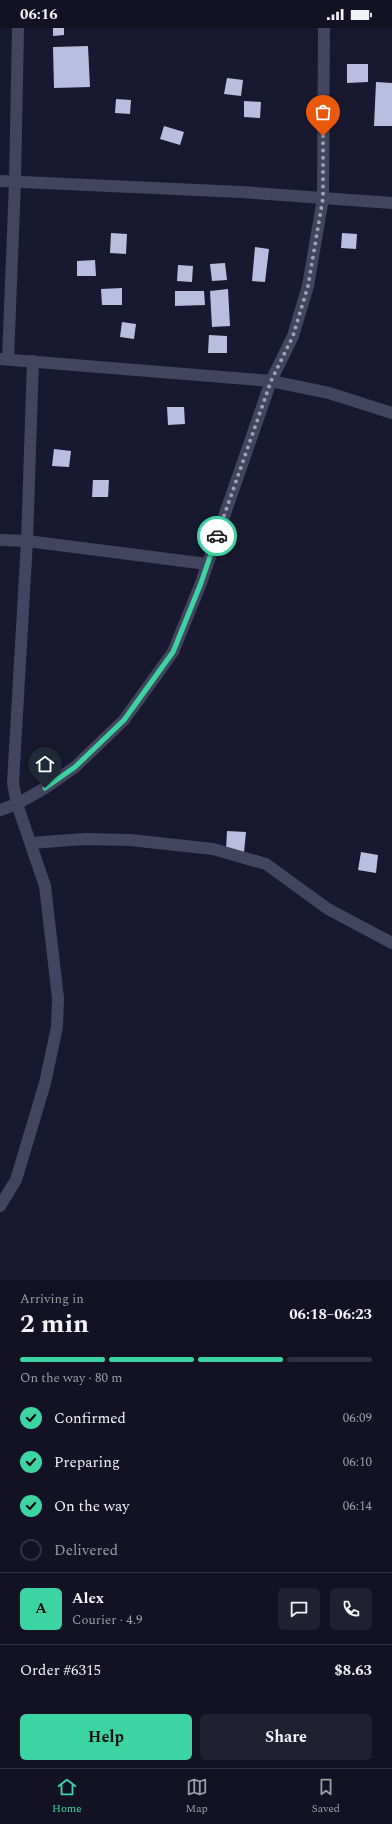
<!DOCTYPE html>
<meta charset="utf-8">
<style>
:root{--surface:#121224;--page:#1f2031;--text:#f1f3f6;--muted:#9c9ea6;--line:#313241;--accent:#3dd4a3}
body{margin:0;font-family:Spectral,serif;background:var(--page);color:var(--text);height:100vh;display:flex;flex-direction:column;font-size:15px;white-space:nowrap}
*{box-sizing:border-box;margin:0}
p{font-size:13px;color:var(--muted)}
.icon{flex:none;width:22px;height:22px;fill:none;stroke:currentColor;stroke-width:2;stroke-linecap:round;stroke-linejoin:round}
.map{position:relative;height:1252px;overflow:hidden}
.panel{display:flex;flex-direction:column;background:var(--surface);flex:1}
.panel>*{flex:none}
.pin{position:absolute;display:grid;place-items:center;width:34px;height:34px;color:#fff;margin:-41px -17px;border-radius:50% 50% 50% 0;rotate:-45deg;box-shadow:0 0 4px #0007}
.pin .icon{rotate:45deg}
.courier{position:absolute;display:grid;place-items:center;width:40px;height:40px;margin:-20px;border:3px solid #3dd4a3;border-radius:50%;background:#fff;color:#222;box-shadow:0 1px 5px #0007}
.summary em{font-style:normal;font-weight:700}
.summary div{display:flex;flex-direction:column-reverse}
.summary{display:flex;align-items:center;justify-content:space-between;height:68px;padding:0 20px}
h1{font-size:26px;font-weight:700;line-height:30px}
.bar{display:grid;grid-template-columns:repeat(4,1fr);gap:6px 4px;align-content:center;height:48px;padding:0 20px}
.bar i{height:5px;border-radius:3px;background:var(--line)}
.bar .selected{background:var(--accent)}
.bar p{grid-column:span 4}
.line{display:flex;align-items:center;gap:10px;padding:0 20px;border-top:1px solid var(--line)}
.line div{flex:1}
.round{display:grid;place-items:center;flex:none;width:42px;height:42px;border-radius:6px;background:var(--page)}
ol{padding:0 20px;list-style:none}
li{display:flex;align-items:center;gap:12px;height:44px}
li p{margin-inline-start:auto}
li .icon{padding:4px;border-radius:50%;background:var(--accent);color:#111;stroke-width:4}
li:last-child{color:var(--muted)}
li i{width:22px;height:22px;border:2px solid var(--line);border-radius:50%}
.action{display:flex;gap:8px;margin-top:auto;padding:8px 20px}
.action a{flex:1;height:46px;border-radius:6px;background:var(--accent);color:#111;font-size:16px;font-weight:700;line-height:46px;text-align:center}
.action a+a{background:var(--page);color:var(--text)}
.status{display:flex;justify-content:space-between;align-items:center;height:28px;padding:0 20px;background:var(--surface);direction:ltr}
.status svg{height:11px;fill:currentColor}
.dock{display:flex;justify-content:space-around;align-items:center;height:56px;border-top:1px solid var(--line);background:var(--surface);font-size:11px;color:var(--muted)}
.dock a{display:grid;justify-items:center;gap:2px}
.dock .selected{color:var(--accent)}
.map>svg:first-child{display:block}
.building{fill:#b9bdde}
.lines{fill:none;stroke-linecap:round;stroke-linejoin:round}
.minor{stroke:#434560;stroke-width:12}
.done{stroke:#9fa0b3;stroke-width:4;stroke-dasharray:0 7.2}
.route{stroke:#3dd4a3;stroke-width:5}
</style>
<div class="status"><b>06:16</b><svg viewBox="0 0 49 12"><path d="M0 12V9h3v3zM5 12V6h3v6zM10 12V3h3v9zM15 12V0h3v12zM26 1h20v11H26zM47 4h2v5h-2z"/></svg></div>
<div class="map">
<svg width="392" height="1252" viewBox="0 0 392 1252">
<rect width="100%" height="100%" fill="#181830"/>
<g class="building">
<path d="M53,0H64V7L53,8Z"/>
<path d="M88,18L90,59L54,60L53,19Z"/>
<path d="M347,36H368V54L347,55Z"/>
<path d="M227,50L243,52L241,68L224,66Z"/>
<path d="M376,54L392,55V98H374Z"/>
<path d="M116,71L131,72L130,86L115,85Z"/>
<path d="M244,73L261,74L260,90L244,89Z"/>
<path d="M164,98L184,104L180,117L160,111Z"/>
<path d="M111,205L127,206L126,226L110,225Z"/>
<path d="M342,205L357,206L356,221L341,220Z"/>
<path d="M255,219L269,221L265,254L252,253Z"/>
<path d="M95,232L96,248H77V233Z"/>
<path d="M225,235L227,252L212,253L210,236Z"/>
<path d="M178,237L193,238L192,254L177,253Z"/>
<path d="M122,260V277H102L101,261Z"/>
<path d="M228,261L230,298L212,299L210,263Z"/>
<path d="M175,263H204L205,277L175,278Z"/>
<path d="M122,294L136,296L134,311L120,309Z"/>
<path d="M209,307L227,308V325H208Z"/>
<path d="M167,379H184L185,396L168,397Z"/>
<path d="M54,421L71,423L69,439L52,438Z"/>
<path d="M93,452H109L108,469H92Z"/>
<path d="M227,803L246,804L244,824L226,822Z"/>
<path d="M361,824L378,827L376,845L358,842Z"/>
</g>
<g class="lines">
<g class="minor">
<path d="M0,153L241,164L392,175"/>
<path d="M0,331L271,353L329,365L392,385"/>
<path d="M8,331L15,154L18,0"/>
<path d="M0,512L27,513L207,536"/>
<path d="M0,782L17,776L45,760L75,739L124,692L173,624L201,555L271,353L293,308L308,258L323,170L324,0"/>
<path d="M31,815L84,811L130,812L213,821L266,836L328,881L392,915"/>
<path d="M0,1178L16,1152L45,1055L57,999L58,970L45,858L17,776L13,755L27,513L33,333"/>
</g>
</g>
<g class="lines">
<path class="done" d="M217,508L271,353L293,308L308,258L323,170V108"/>
<path class="route" d="M45,760L75,739L124,692L173,624L201,555L217,508"/>
</g>
</svg>
<div class="pin" style="left:323px;top:108px;background:#ea580c"><svg class="icon" aria-label="bag" viewBox="0 0 24 24"><path d="M5 8h14l-1 12H6zM9 8a3 3 0 0 1 6 0"/></svg></div>
<div class="pin" style="left:45px;top:760px;background:#1f2937"><svg class="icon" aria-label="home" viewBox="0 0 24 24"><path d="M3 11l9-7 9 7M6 9v11h12V9"/></svg></div>
<div class="courier" style="left:217px;top:508px"><svg class="icon" aria-label="car" viewBox="0 0 24 24"><path d="M5 17H2v-5l4-1 3-4h7l3 4 3 1v5h-3M9 17h6M6 11h13"/><circle cx="7" cy="17" r="2"/><circle cx="17" cy="17" r="2"/></svg></div>
</div>
<section class="panel">
<div class="summary"><div><h1>2 min</h1><p>Arriving in</p></div><em>06:18–06:23</em></div>
<div class="bar"><i class="selected"></i><i class="selected"></i><i class="selected"></i><i></i><p>On the way · 80 m</p></div>
<ol>
<li><svg class="icon" aria-label="check" viewBox="0 0 24 24"><path d="M5 12l5 5 9-10"/></svg>Confirmed<p>06:09</p></li>
<li><svg class="icon" aria-label="check" viewBox="0 0 24 24"><path d="M5 12l5 5 9-10"/></svg>Preparing<p>06:10</p></li>
<li><svg class="icon" aria-label="check" viewBox="0 0 24 24"><path d="M5 12l5 5 9-10"/></svg>On the way<p>06:14</p></li>
<li><i></i>Delivered</li>
</ol>
<div class="line" style="height:72px"><b class="round" style="background:var(--accent);color:#111">A</b><div><b>Alex</b><p>Courier · 4.9</p></div><a class="round"><svg class="icon" aria-label="chat" viewBox="0 0 24 24"><path d="M4 5h16v11H9l-5 4z"/></svg></a><a class="round"><svg class="icon" aria-label="phone" viewBox="0 0 24 24"><path d="M5 4h4l2 5-3 2q2 4 5 5l2-3 5 2v4C11 20 4 13 5 4z"/></svg></a></div>
<div class="line" style="height:52px"><div>Order #6315</div><b>$8.63</b></div>
<div class="action"><a>Help</a><a>Share</a></div>
</section>
<nav class="dock">
<a class="selected"><svg class="icon" aria-label="home" viewBox="0 0 24 24"><path d="M3 11l9-7 9 7M6 9v11h12V9"/></svg>Home</a>
<a><svg class="icon" aria-label="map" viewBox="0 0 24 24"><path d="M3 6l6-2 6 2 6-2v14l-6 2-6-2-6 2zM9 4v14M15 6v14"/></svg>Map</a>
<a><svg class="icon" aria-label="saved" viewBox="0 0 24 24"><path d="M7 4h10v16l-5-4-5 4z"/></svg>Saved</a>
</nav>
